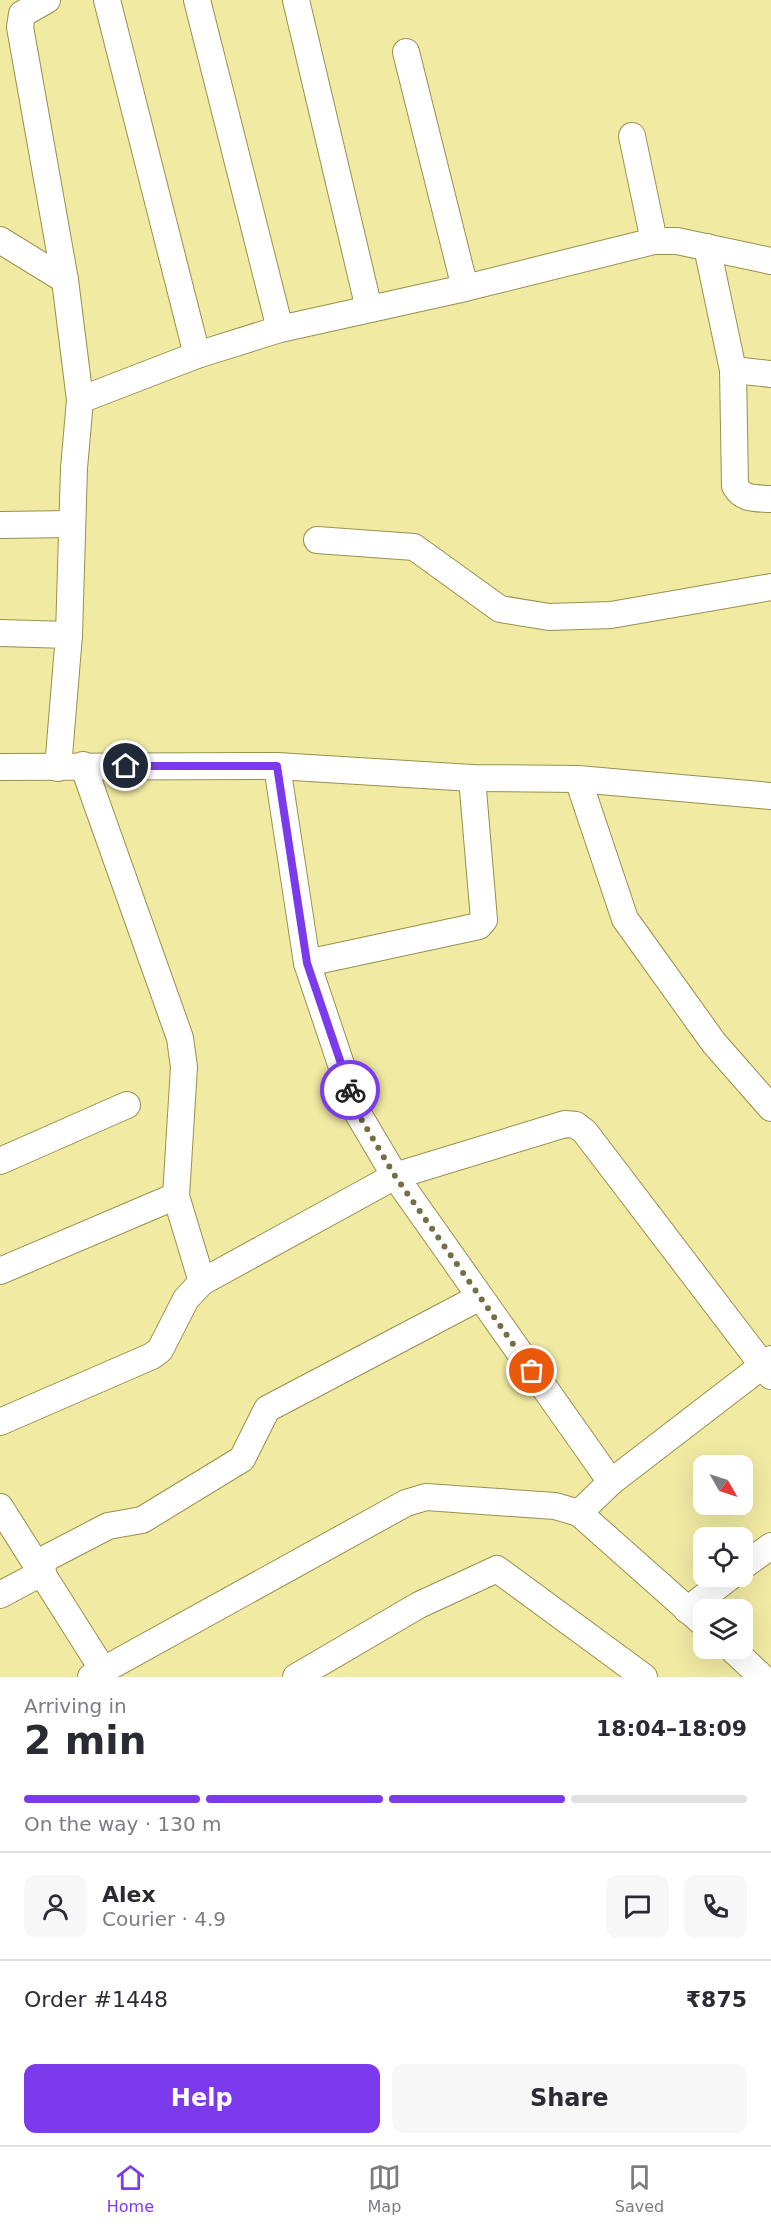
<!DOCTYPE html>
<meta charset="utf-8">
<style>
:root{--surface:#fff;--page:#f7f7f7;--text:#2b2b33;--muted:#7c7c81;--line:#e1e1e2;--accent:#7c3aed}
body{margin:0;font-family:"DejaVu Sans",sans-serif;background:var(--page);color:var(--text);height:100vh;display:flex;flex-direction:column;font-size:22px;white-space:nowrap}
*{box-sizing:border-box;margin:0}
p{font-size:20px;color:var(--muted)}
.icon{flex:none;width:33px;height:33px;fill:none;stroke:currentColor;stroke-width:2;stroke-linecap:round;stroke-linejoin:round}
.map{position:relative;height:1677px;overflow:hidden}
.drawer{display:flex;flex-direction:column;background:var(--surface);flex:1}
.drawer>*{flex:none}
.needle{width:39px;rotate:129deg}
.tools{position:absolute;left:693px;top:1455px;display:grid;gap:12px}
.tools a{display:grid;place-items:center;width:60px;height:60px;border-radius:12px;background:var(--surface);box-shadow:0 6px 24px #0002;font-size:30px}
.pin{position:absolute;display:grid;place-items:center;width:51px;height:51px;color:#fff;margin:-26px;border:3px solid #fff;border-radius:50%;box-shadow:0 2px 6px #0007}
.courier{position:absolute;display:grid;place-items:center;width:60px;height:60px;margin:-30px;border:4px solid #7c3aed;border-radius:50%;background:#fff;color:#222;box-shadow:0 2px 8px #0007}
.head em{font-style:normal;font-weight:800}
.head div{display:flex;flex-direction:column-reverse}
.head{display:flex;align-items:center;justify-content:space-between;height:102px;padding:0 24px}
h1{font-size:39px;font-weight:800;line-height:45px}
.bar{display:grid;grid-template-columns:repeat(4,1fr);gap:9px 6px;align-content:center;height:72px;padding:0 24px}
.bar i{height:8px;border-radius:4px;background:var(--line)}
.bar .current{background:var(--accent)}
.bar p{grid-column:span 4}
.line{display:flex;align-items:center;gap:15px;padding:0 24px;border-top:2px solid var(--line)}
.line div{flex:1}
.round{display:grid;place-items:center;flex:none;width:63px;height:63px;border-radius:12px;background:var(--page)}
.cta{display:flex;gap:12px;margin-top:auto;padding:12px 24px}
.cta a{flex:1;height:69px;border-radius:12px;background:var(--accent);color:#fff;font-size:24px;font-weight:800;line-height:69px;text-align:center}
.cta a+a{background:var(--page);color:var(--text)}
.tabs{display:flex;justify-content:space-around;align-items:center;height:84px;border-top:2px solid var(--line);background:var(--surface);font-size:16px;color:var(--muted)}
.tabs a{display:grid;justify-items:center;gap:3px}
.tabs .current{color:var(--accent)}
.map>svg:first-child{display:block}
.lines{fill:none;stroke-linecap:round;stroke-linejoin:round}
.minor-casing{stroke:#98904d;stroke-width:28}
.minor{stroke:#fff;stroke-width:26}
.done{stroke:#746e43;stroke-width:6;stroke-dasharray:0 10.8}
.route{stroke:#7c3aed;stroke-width:8}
</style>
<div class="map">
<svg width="771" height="1677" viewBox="0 0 771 1677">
<rect width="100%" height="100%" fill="#f1eaa3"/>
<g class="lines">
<defs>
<g id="minor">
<path d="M47,0L22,14L20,27L65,280L80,400L74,468L69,635L58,768"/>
<path d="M107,0L197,355"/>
<path d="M197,0L280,329"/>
<path d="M296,0L369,309"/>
<path d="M406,52L465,288"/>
<path d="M632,136L654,241"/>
<path d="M0,240L65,280"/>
<path d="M707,247L733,370L735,486C743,500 755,498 771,499"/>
<path d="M733,370L771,374"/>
<path d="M80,400L197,355L280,329L465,288L654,241H677L771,261"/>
<path d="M0,525L72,524"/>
<path d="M317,540L414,547L500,609L549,617L611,615L771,587"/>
<path d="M0,633L69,635"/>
<path d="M83,765L180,1038L184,1067L176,1196L202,1282"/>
<path d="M277,766L307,963L357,1112L395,1176L611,1482"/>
<path d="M0,767L277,766L472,778L578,779L771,796"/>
<path d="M578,779L625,919L714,1043L771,1108"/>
<path d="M307,963L479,926L484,920L472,778"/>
<path d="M0,1161L127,1105"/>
<path d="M0,1271L176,1196"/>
<path d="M0,1422L152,1356L160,1350L186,1299L202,1282L395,1176L565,1124L576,1125L585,1132L771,1376"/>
<path d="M0,1507L103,1670"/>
<path d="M579,1513L611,1482L771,1359"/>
<path d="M37,1563L108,1526L142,1520L242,1459L267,1409L480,1297"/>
<path d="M742,1567L771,1546"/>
<path d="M0,1595L43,1572"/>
<path d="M687,1610L731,1576"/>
<path d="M731,1648L762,1677"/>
<path d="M91,1677L406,1503L426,1497L555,1506L579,1513L704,1624"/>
<path d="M296,1677L419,1605L497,1569L644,1677"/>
</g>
</defs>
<use href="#minor" class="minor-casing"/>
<use href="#minor" class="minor"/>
</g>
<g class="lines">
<path class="done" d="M350,1090L357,1112L395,1176L532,1371"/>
<path class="route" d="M126,766H277L307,963L350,1090"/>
</g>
</svg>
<div class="tools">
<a><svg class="needle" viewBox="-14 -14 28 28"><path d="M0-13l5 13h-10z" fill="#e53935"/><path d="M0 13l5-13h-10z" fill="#7c7c81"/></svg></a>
<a><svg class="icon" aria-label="locate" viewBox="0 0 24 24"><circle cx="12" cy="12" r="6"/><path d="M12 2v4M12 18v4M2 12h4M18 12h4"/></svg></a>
<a><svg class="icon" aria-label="layers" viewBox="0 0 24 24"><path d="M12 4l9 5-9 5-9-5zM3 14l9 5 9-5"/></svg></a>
</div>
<div class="pin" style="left:532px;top:1371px;background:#ea580c"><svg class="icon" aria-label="bag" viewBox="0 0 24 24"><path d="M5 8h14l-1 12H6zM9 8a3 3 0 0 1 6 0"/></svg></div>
<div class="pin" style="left:126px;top:766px;background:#1f2937"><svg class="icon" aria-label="home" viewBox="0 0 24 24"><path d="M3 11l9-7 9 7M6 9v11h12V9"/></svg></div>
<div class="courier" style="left:350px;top:1090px"><svg class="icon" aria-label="bike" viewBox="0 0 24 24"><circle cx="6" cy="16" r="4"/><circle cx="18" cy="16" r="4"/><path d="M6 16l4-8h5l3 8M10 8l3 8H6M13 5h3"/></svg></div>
</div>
<section class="drawer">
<div class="head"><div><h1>2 min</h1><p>Arriving in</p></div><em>18:04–18:09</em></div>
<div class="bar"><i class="current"></i><i class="current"></i><i class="current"></i><i></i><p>On the way · 130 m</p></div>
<div class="line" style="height:108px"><a class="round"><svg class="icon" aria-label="person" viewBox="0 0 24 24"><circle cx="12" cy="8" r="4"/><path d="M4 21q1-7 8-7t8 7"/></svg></a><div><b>Alex</b><p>Courier · 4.9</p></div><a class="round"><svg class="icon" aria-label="chat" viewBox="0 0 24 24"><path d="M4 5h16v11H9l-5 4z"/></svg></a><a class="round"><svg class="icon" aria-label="phone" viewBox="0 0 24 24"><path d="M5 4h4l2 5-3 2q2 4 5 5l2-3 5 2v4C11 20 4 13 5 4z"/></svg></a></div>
<div class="line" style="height:78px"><div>Order #1448</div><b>₹875</b></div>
<div class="cta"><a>Help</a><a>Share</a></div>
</section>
<nav class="tabs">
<a class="current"><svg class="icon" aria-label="home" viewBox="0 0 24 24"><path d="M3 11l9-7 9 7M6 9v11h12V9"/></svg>Home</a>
<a><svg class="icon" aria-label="map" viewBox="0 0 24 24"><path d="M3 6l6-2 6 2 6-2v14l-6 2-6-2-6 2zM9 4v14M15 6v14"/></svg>Map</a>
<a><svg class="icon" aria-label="saved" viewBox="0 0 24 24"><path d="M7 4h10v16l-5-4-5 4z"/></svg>Saved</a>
</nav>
